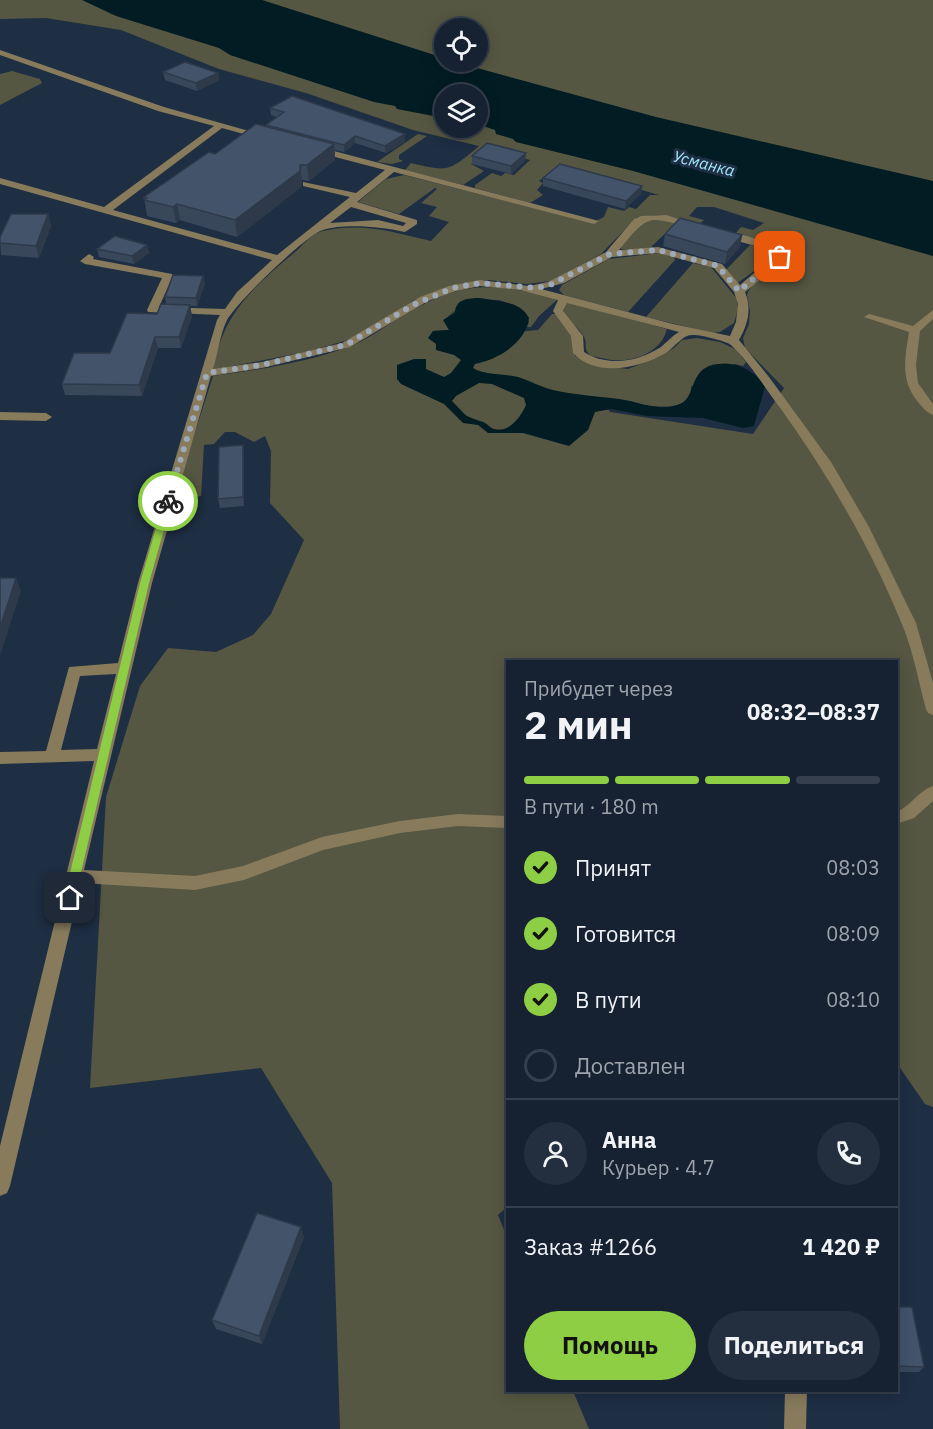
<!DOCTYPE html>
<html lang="ru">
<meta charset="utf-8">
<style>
:root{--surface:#162232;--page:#232f3e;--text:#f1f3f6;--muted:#9ea4ac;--line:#353f4d;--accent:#8dce44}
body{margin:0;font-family:"IBM Plex Sans",sans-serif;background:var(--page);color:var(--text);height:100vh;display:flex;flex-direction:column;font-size:22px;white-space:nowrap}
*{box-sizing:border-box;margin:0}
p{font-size:20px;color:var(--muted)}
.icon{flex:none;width:33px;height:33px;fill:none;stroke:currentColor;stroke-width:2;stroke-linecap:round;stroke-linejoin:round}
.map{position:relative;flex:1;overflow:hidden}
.panel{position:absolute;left:506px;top:660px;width:392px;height:732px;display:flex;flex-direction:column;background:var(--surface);border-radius:0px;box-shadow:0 3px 15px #0003,0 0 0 2px var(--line)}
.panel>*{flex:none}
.fabs{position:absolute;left:434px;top:18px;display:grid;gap:12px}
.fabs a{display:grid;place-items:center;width:54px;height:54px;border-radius:50%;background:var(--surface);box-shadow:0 3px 15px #0003,0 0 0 2px var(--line);font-size:30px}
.pin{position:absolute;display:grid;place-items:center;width:51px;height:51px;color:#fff;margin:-26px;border-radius:12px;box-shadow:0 3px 9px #0006}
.courier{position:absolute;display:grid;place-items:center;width:60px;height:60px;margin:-30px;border:4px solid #8dce44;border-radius:50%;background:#fff;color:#222;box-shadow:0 2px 8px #0007}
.head em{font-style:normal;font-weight:700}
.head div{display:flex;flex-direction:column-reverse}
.head{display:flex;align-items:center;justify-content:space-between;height:102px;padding:0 18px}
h1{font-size:39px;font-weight:700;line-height:45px}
.bar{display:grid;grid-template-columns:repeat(4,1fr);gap:9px 6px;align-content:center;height:72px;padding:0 18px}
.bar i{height:8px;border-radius:4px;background:var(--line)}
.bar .selected{background:var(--accent)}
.bar p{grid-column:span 4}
.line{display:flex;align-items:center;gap:15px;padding:0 18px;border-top:2px solid var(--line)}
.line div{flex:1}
.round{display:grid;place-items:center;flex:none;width:63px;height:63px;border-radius:32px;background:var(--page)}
ol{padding:0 18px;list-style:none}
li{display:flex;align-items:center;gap:18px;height:66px}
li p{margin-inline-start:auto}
li .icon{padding:6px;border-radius:50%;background:var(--accent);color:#111;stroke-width:4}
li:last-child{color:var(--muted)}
li i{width:33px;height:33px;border:3px solid var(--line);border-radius:50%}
.action{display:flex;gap:12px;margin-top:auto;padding:12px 18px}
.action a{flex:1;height:69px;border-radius:36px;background:var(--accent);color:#111;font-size:24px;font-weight:700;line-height:69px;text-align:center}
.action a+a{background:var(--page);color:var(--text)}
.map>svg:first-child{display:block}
.green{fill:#565742;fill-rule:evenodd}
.water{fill:#021c23;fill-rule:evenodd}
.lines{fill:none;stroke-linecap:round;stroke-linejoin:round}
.minor{fill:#877b5c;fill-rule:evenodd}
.wall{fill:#39475b}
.shaded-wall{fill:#2e3a4a}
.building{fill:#42536a;stroke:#2e3a4a;stroke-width:1.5}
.route{fill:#8dce44}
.done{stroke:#9daaba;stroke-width:6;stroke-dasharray:0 10.8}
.labels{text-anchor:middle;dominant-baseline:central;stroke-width:6;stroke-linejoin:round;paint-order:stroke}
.far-water-label{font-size:16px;font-style:italic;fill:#a3e8fd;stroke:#1e2e43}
</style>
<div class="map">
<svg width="933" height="1429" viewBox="0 0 933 1429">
<rect width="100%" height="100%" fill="#1e2e43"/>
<g class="green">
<path d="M0,0H933V1107L925,1104L896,1062V662H507V1207L498,1215L507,1237V1390L573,1391L589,1429H340L332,1183L261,1068L90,1088L106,797L140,686L168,648L216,652L253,635L271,614L304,540L270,503L271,451L265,436L254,442L235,432H225L214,444L204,445L201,496L173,501L213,376C259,370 308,362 351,346C371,338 388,324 406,314C464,279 495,283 558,299L539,316L531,327H527L529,322L520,308L514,305L499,300L469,299L444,320L449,330L433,331L430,340L538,330L552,314H556L572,336L575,356L602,366L628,369L659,357L674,348L682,340L697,338L720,342L735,349L746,362L743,366L735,364L691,387C693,423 619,398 601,399L610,412L753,434L784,388L745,348L743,338L749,324L750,311L747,295C752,276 777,273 786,256C779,240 750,239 734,235L741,227L753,230L764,223L714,207H697L689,216L704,220L698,225L660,215L637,217L601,254L551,281L526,284L488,280L451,286L414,300L368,331L344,341L310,351L213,370C222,315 253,287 294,253C302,246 312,233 323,231C363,222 392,232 431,241L449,222L429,216L437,207L421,203L437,189L435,188L399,214L358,202L386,179L404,175L592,223L604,217L608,207L624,211L629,207L636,209L650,195H659L559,166L539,181L543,183L537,190L543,195L530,203L475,188V185L492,173L501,176L505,173L514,175L530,160L488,149L471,164L484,171L463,185L405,170L411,163C449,172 448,172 479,146L413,130L306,93L219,69L121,30L46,18L0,19ZM444,28H477V62H444ZM444,94H477V128H444Z"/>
<path d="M12,71L40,79L42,83L0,105V74Z"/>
<path d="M418,134L427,136L399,155V159L403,161L392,164L377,162Z"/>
<path d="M661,219L675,224L649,249H621V246L644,221Z"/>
<path d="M750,245L769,250L775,256L736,284L725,271Z"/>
<path d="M660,253L674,257L675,260L628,312L564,295L559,290L562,285L609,259Z"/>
<path d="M693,263L711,267L733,294L737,299L738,309L734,323L720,332L712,333L646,317Z"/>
<path d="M567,302L667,329C660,356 626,365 602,358C598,357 592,357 589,354C583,349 588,343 584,337C579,327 568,322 563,312Z"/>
</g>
<g class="water">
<path d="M82,0H262L444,58V62H455L656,117L933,181V256L633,171L516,142L513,139L496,134L495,130L477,124V94H444V118L397,109L395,106L374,102L230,55L219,48L116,16Z"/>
<path d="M480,298C497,302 520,300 529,318C526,343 497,360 475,364L473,368C487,376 503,373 518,377C530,381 541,387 553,390C578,396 605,396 630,401C646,405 663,411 680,404C697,397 688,367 718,364C738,361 754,371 765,386L754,426L743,428L703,418L647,416L611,409L595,412L588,430L569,446L523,433H488L478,425L463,423L444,404L401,384L397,379V365L414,359H426V369L444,377L451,373L461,360L454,355L436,350V344L428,338L433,331L449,330L443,320L455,313C455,299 469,298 480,298ZM479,383L492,384L524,398L526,405C521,416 510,433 494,429C490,428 488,424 483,422C462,415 468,417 452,401L456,396Z"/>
</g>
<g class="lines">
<g class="minor">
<path d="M0,50L164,107L270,137L265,140L222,128L113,210L277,255L350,197L303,186V182L356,193L385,170L312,151V147L315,146L599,221L594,224L394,172L357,202L417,220V224L405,232C383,227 345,223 323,230C307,234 236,303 227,320C220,334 218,353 213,369L262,362L342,343L420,297L449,286L480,280L529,286L548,282L606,252L634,219L641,216L666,215L700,226L695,229C648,217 651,211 619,250L658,247L722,264L740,285L775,255L766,249L720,236V232C735,230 775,244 786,254L782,262L745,292C752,309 748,324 739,340L769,377L831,462L869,527L916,623L933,683V715L928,713L926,709C918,680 913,649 901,622C870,546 828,475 781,409C765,388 750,363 731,345C727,341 698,334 692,335C682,335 674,348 666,353C641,368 596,378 573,353L571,336L553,311L558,300L520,290L480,286L456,291L428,301L350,347L262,368L211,376L152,583L84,870L195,876L243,866L322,837L400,821L458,814L507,816V828L458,826L400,833L323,850L244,880L195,890L81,883L10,1186L7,1193L0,1196V1146L94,761L0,764V752L46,751L69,667L118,663L138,583L217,320L220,315L148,312L147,310L162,278L85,264L80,261L89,254L94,257L93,259L172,274L173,276L159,307L225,309L237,292L272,260L0,184V178L104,207L214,126L158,111L0,55ZM351,207L406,223L403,226L378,220L330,223ZM658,253L714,268L734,292L738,304L736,322L730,336L673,324L541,289L564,283L612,257ZM567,303L668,329L679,332C672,336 667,342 661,347C638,362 608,367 584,352L583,336L563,311ZM116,674L97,749L61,750L80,676Z"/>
<path d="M933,310V319L920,331L916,365L918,383L933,404V415C927,413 922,407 918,402C900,380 905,358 909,332L864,317L869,314L913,326Z"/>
<path d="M0,412L46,413L52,417L46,421L0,420Z"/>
<path d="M933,786V801L914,818L896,824V812C910,807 918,791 933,786Z"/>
<path d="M785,1390H807L806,1429H784Z"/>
</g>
</g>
<g class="wall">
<path d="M163,72L218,73L219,80L197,91L165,80Z"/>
<path d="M270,108L405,134V142L386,153L355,143L344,152L335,150V160L309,181L302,180L301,187L237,237L180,220L176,223L147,216L144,197L215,154L267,127L266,125L277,117L271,115Z"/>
<path d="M472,156L525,161L511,174L472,164Z"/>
<path d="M543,178L641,194L625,209L543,186Z"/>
<path d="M48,214L51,226L39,258L1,255L0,237Z"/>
<path d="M665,234L742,235L740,247L725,264L663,246Z"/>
<path d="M147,245L149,253L134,264L99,257L97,249Z"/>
<path d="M203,276L205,284L197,306H190L192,316L181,348H158L142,396L65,395L62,384L110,353L157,314L166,304L165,297Z"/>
<path d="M244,453V506L220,508L218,499Z"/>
<path d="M304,1237L262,1344L216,1329L212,1320Z"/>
<path d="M896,1307L924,1367L919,1372H896Z"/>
</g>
<g class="shaded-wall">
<path d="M218,73L219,80L197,91L196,83Z"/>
<path d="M405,134V142L386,153L385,146Z"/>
<path d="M355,136V143L344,152V145Z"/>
<path d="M334,144L335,160L309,181L307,165Z"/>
<path d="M526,153L525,161L511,174V166Z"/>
<path d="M300,165L302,180L301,187L237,237L235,220Z"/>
<path d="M642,186L641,194L625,209L626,201Z"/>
<path d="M177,204L180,220L176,223L173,207Z"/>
<path d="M48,214L51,226L39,258L36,246Z"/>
<path d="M742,235L740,247L725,264L727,252Z"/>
<path d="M147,245L149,253L134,264L132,256Z"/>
<path d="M203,276L205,284L197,306L196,298Z"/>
<path d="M190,305L192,316L181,348L179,337Z"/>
<path d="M155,337L158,348L142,396L139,385Z"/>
<path d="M243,445L244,453V506L243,497Z"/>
<path d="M16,578L21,591L0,656V628Z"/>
<path d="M301,1227L304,1237L262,1344L259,1336Z"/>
</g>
<g class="building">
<path d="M185,62L218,73L196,83L163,72Z"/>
<path d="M292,96L405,134L385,146L355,136L344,145L266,125L284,112L270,108Z"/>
<path d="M256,124L334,144L307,165H300V171L235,220L177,204L173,207L144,200L147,198L144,197L209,152L215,154Z"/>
<path d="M487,143L526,153L511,166L472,156Z"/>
<path d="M560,164L642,186L626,201L543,178Z"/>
<path d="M11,214H48L36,246L0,243V237Z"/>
<path d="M680,218L742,235L727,252L665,234Z"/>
<path d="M115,236L147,245L132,256L97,249Z"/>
<path d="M173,275L203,276L196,298L165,297Z"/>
<path d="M161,304L190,305L179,337H155L139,385L62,384L74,353H110L127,313L157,314Z"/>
<path d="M243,445V497L218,499L219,447Z"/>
<path d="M0,578H16L0,628Z"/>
<path d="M257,1213L301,1227L259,1336L212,1320Z"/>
<path d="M896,1307H912L924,1367L896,1366Z"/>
</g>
<path class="route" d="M168,498L172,501L149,583L75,898L70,903L64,898L140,583L164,501Z"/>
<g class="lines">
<path class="done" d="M168,501L207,373L262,365L346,345L413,305L453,288L480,283L536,288L550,285L610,254L658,250L718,266L739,291L780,257"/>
</g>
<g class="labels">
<g class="far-water-label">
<text transform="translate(704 163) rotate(14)">Усманка</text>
</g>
</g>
</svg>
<div class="fabs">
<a><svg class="icon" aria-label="locate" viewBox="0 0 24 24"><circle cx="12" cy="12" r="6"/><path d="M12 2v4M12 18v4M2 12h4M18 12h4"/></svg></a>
<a><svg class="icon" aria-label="layers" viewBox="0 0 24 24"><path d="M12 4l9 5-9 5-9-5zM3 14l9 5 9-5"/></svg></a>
</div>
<div class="pin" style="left:780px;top:257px;background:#ea580c"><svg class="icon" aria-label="bag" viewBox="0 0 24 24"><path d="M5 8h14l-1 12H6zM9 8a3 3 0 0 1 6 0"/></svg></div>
<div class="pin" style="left:70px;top:898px;background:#1f2937"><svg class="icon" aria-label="home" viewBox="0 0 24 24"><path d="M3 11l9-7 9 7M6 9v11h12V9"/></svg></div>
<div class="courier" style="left:168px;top:501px"><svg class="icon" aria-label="bike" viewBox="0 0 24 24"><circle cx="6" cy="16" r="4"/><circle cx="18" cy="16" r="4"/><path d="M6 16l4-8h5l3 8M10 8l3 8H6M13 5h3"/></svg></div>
<section class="panel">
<div class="head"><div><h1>2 мин</h1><p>Прибудет через</p></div><em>08:32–08:37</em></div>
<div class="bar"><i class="selected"></i><i class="selected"></i><i class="selected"></i><i></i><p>В пути · 180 m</p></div>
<ol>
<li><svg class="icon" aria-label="check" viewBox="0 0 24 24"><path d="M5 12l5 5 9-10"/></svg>Принят<p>08:03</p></li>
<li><svg class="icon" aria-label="check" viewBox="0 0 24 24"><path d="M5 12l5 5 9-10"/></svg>Готовится<p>08:09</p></li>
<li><svg class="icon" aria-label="check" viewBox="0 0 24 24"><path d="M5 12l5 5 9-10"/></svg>В пути<p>08:10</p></li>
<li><i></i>Доставлен</li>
</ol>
<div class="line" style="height:108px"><a class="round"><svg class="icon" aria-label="person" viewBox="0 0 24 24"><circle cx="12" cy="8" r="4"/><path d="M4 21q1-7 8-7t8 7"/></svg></a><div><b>Анна</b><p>Курьер · 4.7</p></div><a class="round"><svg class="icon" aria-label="phone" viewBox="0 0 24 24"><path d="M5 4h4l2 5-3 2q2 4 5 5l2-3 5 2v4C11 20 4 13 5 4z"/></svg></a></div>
<div class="line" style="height:78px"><div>Заказ #1266</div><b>1 420 ₽</b></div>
<div class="action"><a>Помощь</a><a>Поделиться</a></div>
</section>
</div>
